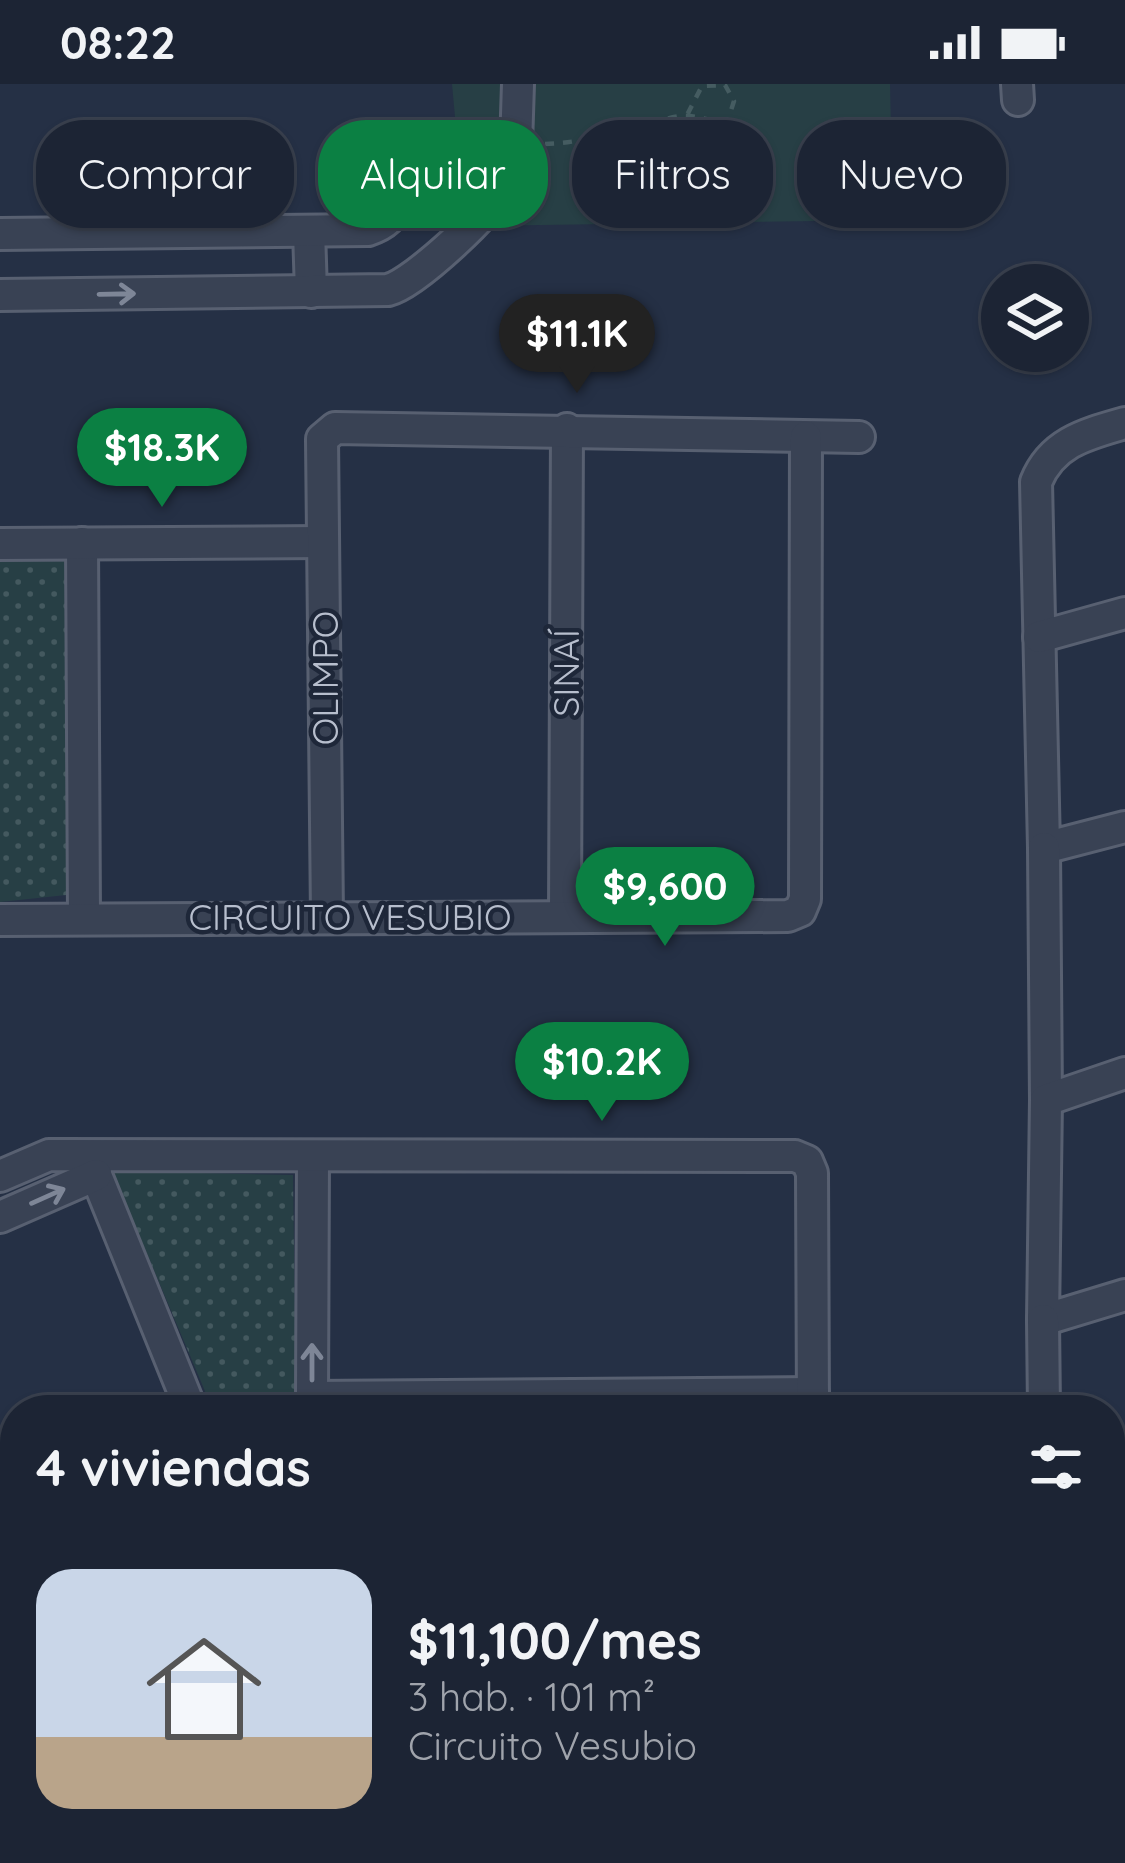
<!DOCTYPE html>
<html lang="es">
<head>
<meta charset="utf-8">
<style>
  body { margin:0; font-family:Quicksand,sans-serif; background:#252c3c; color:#f1f3f6; height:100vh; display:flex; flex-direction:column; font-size:45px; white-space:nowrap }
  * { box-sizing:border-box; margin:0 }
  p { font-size:39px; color:#a0a4ac }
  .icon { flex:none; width:66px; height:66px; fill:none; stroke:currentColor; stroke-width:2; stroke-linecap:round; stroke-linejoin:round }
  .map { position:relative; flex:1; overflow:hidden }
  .panel { position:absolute; left:0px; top:1311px; width:1125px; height:468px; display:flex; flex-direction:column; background:#1c2434; border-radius:48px 48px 0 0; box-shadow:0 3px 9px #0004,0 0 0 3px #3a414f }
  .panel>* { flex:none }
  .hud { position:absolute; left:36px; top:36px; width:1053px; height:108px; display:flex; gap:24px }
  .tools { position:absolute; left:981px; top:180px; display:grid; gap:24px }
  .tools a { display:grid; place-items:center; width:108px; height:108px; border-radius:50%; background:#1c2434; box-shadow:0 3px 9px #0004,0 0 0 3px #3a414f; font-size:60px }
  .price { position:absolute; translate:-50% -102px; padding:0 27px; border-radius:42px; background:#0b8043; color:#fff; font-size:39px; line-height:78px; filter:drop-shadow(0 3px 6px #0008) }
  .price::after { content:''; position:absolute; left:50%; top:72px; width:36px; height:27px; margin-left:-18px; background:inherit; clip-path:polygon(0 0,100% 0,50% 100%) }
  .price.active { background:#222; color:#fff }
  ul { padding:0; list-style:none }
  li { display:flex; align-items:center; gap:36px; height:300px; padding:0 36px }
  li+li { border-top:3px solid #3a414f }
  li span { display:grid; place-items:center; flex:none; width:336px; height:240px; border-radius:36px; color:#555 }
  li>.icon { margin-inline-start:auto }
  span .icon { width:144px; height:144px; fill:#fffc; stroke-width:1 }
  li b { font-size:51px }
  h2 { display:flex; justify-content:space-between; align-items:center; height:144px; padding:0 36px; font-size:51px }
  .tag { padding:0 42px; border-radius:48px; background:#1c2434; box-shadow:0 3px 9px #0004,0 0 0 3px #3a414f; font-size:42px; line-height:108px }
  .tag.active { background:#0b8043; color:#fff }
  .status { display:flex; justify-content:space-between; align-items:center; height:84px; padding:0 60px; background:#1c2434; direction:ltr }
  .status svg { height:33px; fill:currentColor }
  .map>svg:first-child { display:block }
  .grass { fill:url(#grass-dots) }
  .park { fill:#273f45 }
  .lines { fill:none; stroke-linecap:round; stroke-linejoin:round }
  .minor-casing { stroke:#586071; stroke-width:36 }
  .path { stroke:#455c61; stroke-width:4.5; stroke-dasharray:9 9; stroke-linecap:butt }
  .minor { stroke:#394254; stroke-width:30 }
  .oneway { stroke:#7e8697 }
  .labels { text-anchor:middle; stroke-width:9; stroke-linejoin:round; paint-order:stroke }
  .street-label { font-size:36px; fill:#b7becd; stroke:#1e2739 }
</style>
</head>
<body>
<div class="status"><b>08:22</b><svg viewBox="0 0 49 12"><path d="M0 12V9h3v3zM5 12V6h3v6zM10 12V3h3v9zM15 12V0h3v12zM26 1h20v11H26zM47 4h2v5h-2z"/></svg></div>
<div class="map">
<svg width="1125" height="1779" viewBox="0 0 1125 1779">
  <defs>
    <pattern id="grass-dots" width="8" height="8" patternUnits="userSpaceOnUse" patternTransform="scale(3)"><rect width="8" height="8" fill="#273f45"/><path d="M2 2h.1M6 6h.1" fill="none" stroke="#44595f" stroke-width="1.8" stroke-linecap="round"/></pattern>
  </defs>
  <rect width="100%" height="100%" fill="#253045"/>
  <g class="grass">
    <polygon points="67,474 66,811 0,818 0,475"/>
    <polygon points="112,1087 293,1091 296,1313 244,1326 213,1326"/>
  </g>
  <polygon class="park" points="452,0 890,0 893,136 465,142"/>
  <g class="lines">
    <defs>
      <g id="minor">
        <polyline points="1017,0 1018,16"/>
        <polyline points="516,61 518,0"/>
        <polyline points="309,147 311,208"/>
        <path d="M0,150l368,-4c28,-9 27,-25 45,-44 28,-30 64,-38 103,-41 -3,12 -5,27 -10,38 -12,26 -91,100 -118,107l-388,5"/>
        <path d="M1125,339c-38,11 -73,19 -89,59l8,366 81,-21"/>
        <polyline points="82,459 84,833"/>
        <polyline points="0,460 323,458"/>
        <polyline points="1039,553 1125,529"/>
        <polyline points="1044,764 1046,1016"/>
        <polyline points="565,832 567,345"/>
        <polyline points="327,833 322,355 335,344 859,353"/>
        <polyline points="0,836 788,832 800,827 805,815 806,353"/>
        <polyline points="1125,989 1046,1016 1043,1236 1125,1211"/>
        <polyline points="95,1073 96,1091 191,1326"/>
        <polyline points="313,1075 312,1313 813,1309"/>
        <polyline points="0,1092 49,1071 795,1072 807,1077 812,1089 813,1326"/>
        <polyline points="0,1133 96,1091"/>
        <polyline points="1043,1236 1044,1326"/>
        <polyline points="1110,1468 1125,1464"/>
        <polyline points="1110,1705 1125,1699"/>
        <polyline points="1052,1764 1053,1779"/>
      </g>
    </defs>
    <use href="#minor" class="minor-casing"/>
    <path class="path" d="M545,60c48,-1 89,-20 135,-28 16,-2 29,7 48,4l6,-19 -9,-16 -23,1 -15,29"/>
    <use href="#minor" class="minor"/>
  </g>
  <defs><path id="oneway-shaft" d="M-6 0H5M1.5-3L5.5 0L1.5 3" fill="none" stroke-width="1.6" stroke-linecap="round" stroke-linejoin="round" transform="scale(3)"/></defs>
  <g class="oneway">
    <use href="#oneway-shaft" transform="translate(117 210) rotate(-1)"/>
    <use href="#oneway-shaft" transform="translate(48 1112) rotate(-24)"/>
    <use href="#oneway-shaft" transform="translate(312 1278) rotate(-90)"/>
  </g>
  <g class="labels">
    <g class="street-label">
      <text transform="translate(566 589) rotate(-90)" y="13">SINAÍ</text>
      <text transform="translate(325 594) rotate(-90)" y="13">OLIMPO</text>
      <text x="350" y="846">CIRCUITO VESUBIO</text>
    </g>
  </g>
</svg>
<div class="tools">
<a><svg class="icon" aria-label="layers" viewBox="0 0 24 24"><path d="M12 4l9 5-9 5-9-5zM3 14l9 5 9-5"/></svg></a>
</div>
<b class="price active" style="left:577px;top:312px">$11.1K</b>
<b class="price" style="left:162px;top:426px">$18.3K</b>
<b class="price" style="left:665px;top:865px">$9,600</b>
<b class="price" style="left:602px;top:1040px">$10.2K</b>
<div class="hud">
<a class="tag">Comprar</a>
<a class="tag active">Alquilar</a>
<a class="tag">Filtros</a>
<a class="tag">Nuevo</a>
</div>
<section class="panel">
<h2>4 viviendas<svg class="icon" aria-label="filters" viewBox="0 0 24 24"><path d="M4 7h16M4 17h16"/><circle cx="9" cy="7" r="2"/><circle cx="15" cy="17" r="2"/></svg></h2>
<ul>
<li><span style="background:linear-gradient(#c9d6e8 70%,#b9a48a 0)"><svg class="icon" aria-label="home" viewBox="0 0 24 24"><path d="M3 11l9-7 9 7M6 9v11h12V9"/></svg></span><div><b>$11,100/mes</b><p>3 hab. · 101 m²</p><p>Circuito Vesubio</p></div></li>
</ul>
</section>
</div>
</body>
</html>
